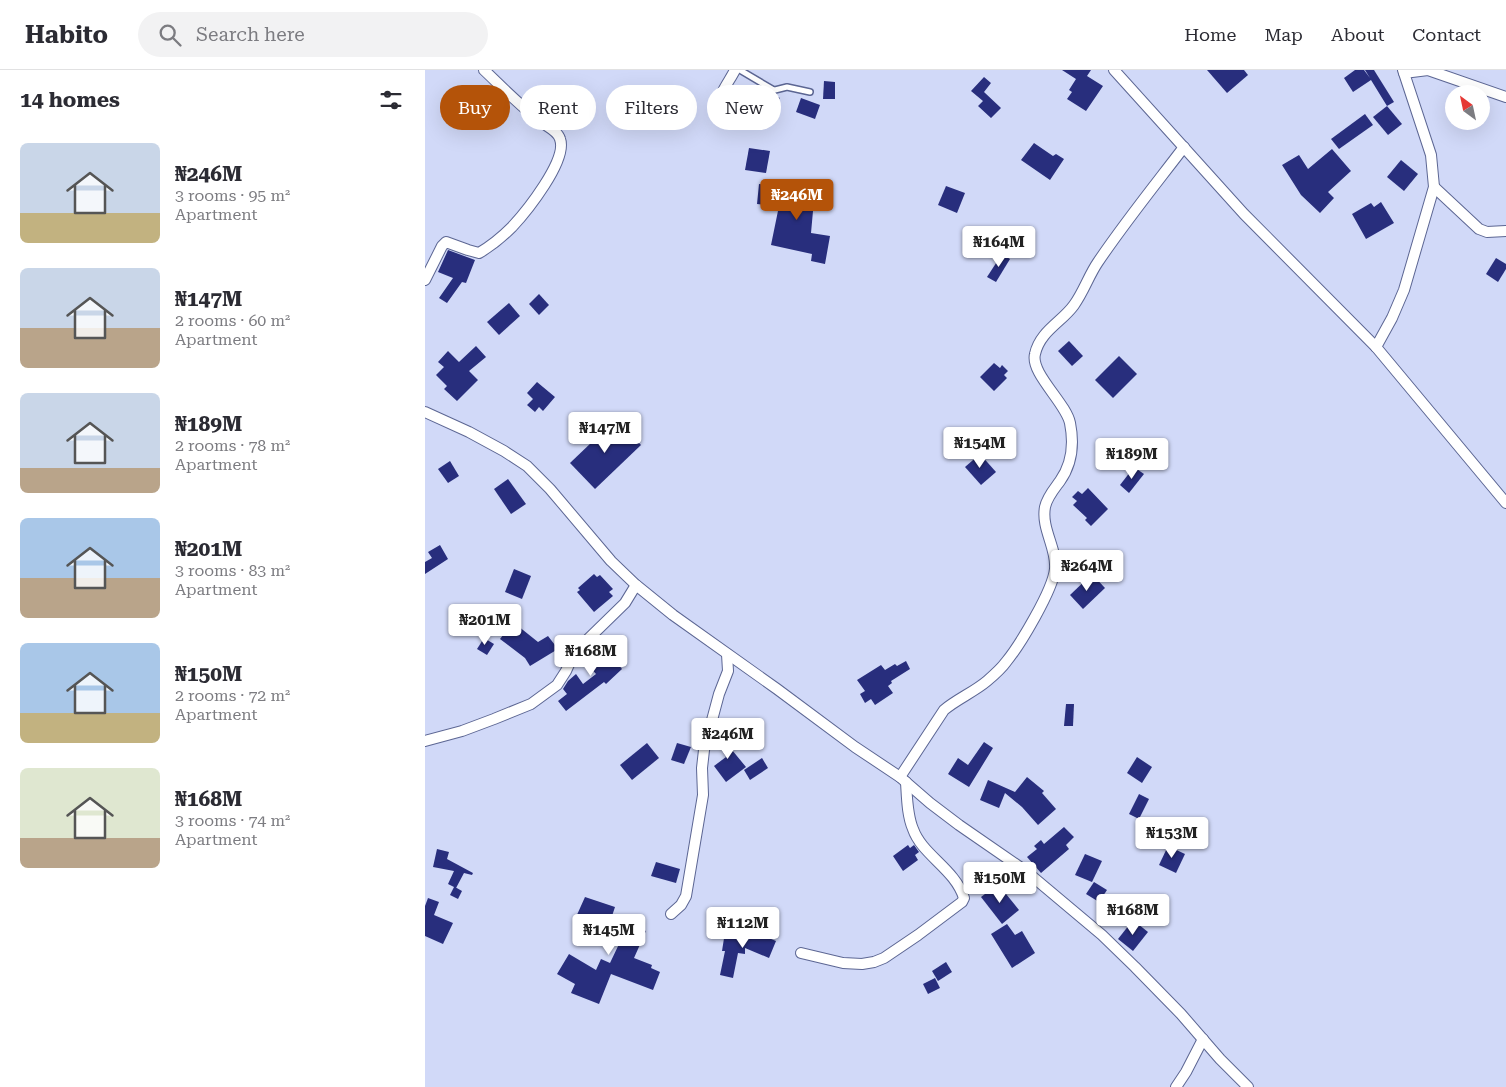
<!DOCTYPE html>
<html lang="en">
<head>
<meta charset="utf-8">
<style>
  body { margin:0; font-family:"Roboto Serif",serif; background:#f2f2f3; color:#2b2b33; height:100vh; display:flex; flex-direction:column; font-size:19px; white-space:nowrap }
  * { box-sizing:border-box; margin:0 }
  p { font-size:16px; color:#7c7c81 }
  .icon { flex:none; width:28px; height:28px; fill:none; stroke:currentColor; stroke-width:2; stroke-linecap:round; stroke-linejoin:round }
  .map { position:relative; flex:1; overflow:hidden }
  .drawer { display:flex; flex-direction:column; background:#fff; width:425px }
  .drawer>* { flex:none }
  .banner { position:absolute; left:15px; top:15px; width:475px; height:45px; display:flex; gap:10px }
  .needle { width:32px; rotate:327deg }
  .tools { position:absolute; left:1020px; top:15px; display:grid; gap:10px }
  .tools a { display:grid; place-items:center; width:45px; height:45px; border-radius:50%; background:#fff; box-shadow:0 5px 20px #0002; font-size:25px }
  .price { position:absolute; translate:-50% -42px; padding:0 11px; border-radius:5px; background:#fff; color:#222; font-size:16px; line-height:32px; filter:drop-shadow(0 1px 2px #0008) }
  .price::after { content:''; position:absolute; left:50%; top:30px; width:15px; height:11px; margin-left:-8px; background:inherit; clip-path:polygon(0 0,100% 0,50% 100%) }
  .price.on { background:#b45309; color:#fff }
  ul { padding:0; list-style:none }
  li { display:flex; align-items:center; gap:15px; height:125px; padding:0 20px }
  li span { display:grid; place-items:center; flex:none; width:140px; height:100px; border-radius:8px; color:#555 }
  li>.icon { margin-inline-start:auto }
  span .icon { width:60px; height:60px; fill:#fffc; stroke-width:1 }
  li b { font-size:21px }
  h2 { display:flex; justify-content:space-between; align-items:center; height:60px; padding:0 20px; font-size:21px }
  .tag { padding:0 18px; border-radius:22px; background:#fff; box-shadow:0 5px 20px #0002; font-size:18px; line-height:45px }
  .tag.on { background:#b45309; color:#fff }
  header { display:flex; align-items:center; gap:30px; box-sizing:border-box; height:70px; padding:0 25px; background:#fff; border-bottom:1px solid #e1e1e2 }
  header strong { font-size:24px }
  nav { display:flex; gap:28px; margin-inline-start:auto; font-size:18px }
  .search { width:350px; height:45px; background:#f2f2f3; display:flex; align-items:center; gap:12px; box-sizing:border-box; padding:0 18px; border-radius:28px; color:#7c7c81; font-size:19px }
  main { display:flex; flex:1; min-height:0 }
  .map>svg:first-child { display:block }
  .building { fill:#282e7d }
  .lines { fill:none; stroke-linecap:round; stroke-linejoin:round }
  .service-casing { stroke:#5c6693; stroke-width:8 }
  .minor-casing { stroke:#5c6693; stroke-width:12 }
  .service { stroke:#fff; stroke-width:5 }
  .minor { stroke:#fff; stroke-width:10 }
</style>
</head>
<body>
<header>
<strong>Habito</strong>
<div class="search"><svg class="icon" aria-label="search" viewBox="0 0 24 24"><circle cx="10" cy="10" r="6"/><path d="M15 15l6 6"/></svg>Search here</div>
<nav><a>Home</a><a>Map</a><a>About</a><a>Contact</a></nav>
</header>
<main>
<section class="drawer">
<h2>14 homes<svg class="icon" aria-label="filters" viewBox="0 0 24 24"><path d="M4 7h16M4 17h16"/><circle cx="9" cy="7" r="2"/><circle cx="15" cy="17" r="2"/></svg></h2>
<ul>
<li><span style="background:linear-gradient(#c9d6e8 70%,#c2b280 0)"><svg class="icon" aria-label="home" viewBox="0 0 24 24"><path d="M3 11l9-7 9 7M6 9v11h12V9"/></svg></span><div><b>₦246M</b><p>3 rooms · 95 m²</p><p>Apartment</p></div></li>
<li><span style="background:linear-gradient(#c9d6e8 60%,#b9a48a 0)"><svg class="icon" aria-label="home" viewBox="0 0 24 24"><path d="M3 11l9-7 9 7M6 9v11h12V9"/></svg></span><div><b>₦147M</b><p>2 rooms · 60 m²</p><p>Apartment</p></div></li>
<li><span style="background:linear-gradient(#c9d6e8 75%,#b9a48a 0)"><svg class="icon" aria-label="home" viewBox="0 0 24 24"><path d="M3 11l9-7 9 7M6 9v11h12V9"/></svg></span><div><b>₦189M</b><p>2 rooms · 78 m²</p><p>Apartment</p></div></li>
<li><span style="background:linear-gradient(#a9c7e8 60%,#b9a48a 0)"><svg class="icon" aria-label="home" viewBox="0 0 24 24"><path d="M3 11l9-7 9 7M6 9v11h12V9"/></svg></span><div><b>₦201M</b><p>3 rooms · 83 m²</p><p>Apartment</p></div></li>
<li><span style="background:linear-gradient(#a9c7e8 70%,#c2b280 0)"><svg class="icon" aria-label="home" viewBox="0 0 24 24"><path d="M3 11l9-7 9 7M6 9v11h12V9"/></svg></span><div><b>₦150M</b><p>2 rooms · 72 m²</p><p>Apartment</p></div></li>
<li><span style="background:linear-gradient(#dfe7d0 70%,#b9a48a 0)"><svg class="icon" aria-label="home" viewBox="0 0 24 24"><path d="M3 11l9-7 9 7M6 9v11h12V9"/></svg></span><div><b>₦168M</b><p>3 rooms · 74 m²</p><p>Apartment</p></div></li>
</ul>
</section>
<div class="map">
<svg width="1081" height="1017" viewBox="0 0 1081 1017">
  <rect width="100%" height="100%" fill="#d1d9f8"/>
  <g class="building">
    <polygon points="637,0 666,0 662,6 678,16 661,41 642,29 647,22 644,20 651,9"/>
    <polygon points="782,0 819,0 823,5 802,23"/>
    <polygon points="930,0 939,0 945,8 940,0 949,0 969,32 962,36 946,10 928,22 919,8"/>
    <polygon points="559,7 566,13 559,22 576,38 566,48 553,36 558,31 546,21"/>
    <polygon points="399,11 410,12 410,29 398,29"/>
    <polygon points="339,20 355,28 348,41 332,33"/>
    <polygon points="376,28 395,35 390,49 371,42"/>
    <polygon points="962,36 977,54 963,65 948,47"/>
    <polygon points="940,44 948,55 914,79 906,69"/>
    <polygon points="609,73 628,86 631,84 639,89 625,110 596,90"/>
    <polygon points="324,78 345,81 341,103 320,100"/>
    <polygon points="907,79 926,101 903,122 909,128 895,143 876,125 857,95 874,85 883,99"/>
    <polygon points="976,90 993,104 979,121 962,107"/>
    <polygon points="334,114 354,116 352,128 373,131 374,117 387,118 386,121 406,122 406,130 389,130 386,163 405,166 400,194 386,191 387,184 346,175 354,136 332,134"/>
    <polygon points="521,116 540,123 532,143 513,135"/>
    <polygon points="956,132 969,153 941,169 927,144 946,133 949,137"/>
    <polygon points="23,180 50,190 41,213 37,212 22,233 14,228 28,208 13,202"/>
    <polygon points="577,184 585,189 571,212 562,207"/>
    <polygon points="1071,188 1081,194 1081,199 1073,212 1061,204"/>
    <polygon points="114,224 124,235 114,245 104,234"/>
    <polygon points="84,233 95,246 74,265 62,252"/>
    <polygon points="644,271 658,286 647,296 633,281"/>
    <polygon points="51,276 61,287 44,301 53,310 32,331 19,319 22,316 11,305 19,297 13,292 23,281 34,292"/>
    <polygon points="694,286 712,304 688,328 670,310"/>
    <polygon points="569,293 575,298 577,295 583,301 579,305 582,308 569,321 555,307"/>
    <polygon points="112,312 130,327 118,341 114,337 110,342 102,335 108,329 102,323"/>
    <polygon points="191,349 216,375 170,419 145,393"/>
    <polygon points="555,384 571,402 556,415 540,397"/>
    <polygon points="25,391 34,406 23,413 13,399"/>
    <polygon points="709,397 719,404 704,423 695,415"/>
    <polygon points="83,409 101,434 86,444 69,419"/>
    <polygon points="663,418 683,439 666,456 660,450 662,448 648,435 652,431 647,427 653,421 657,424"/>
    <polygon points="15,475 23,489 0,504 0,492 7,488 3,482"/>
    <polygon points="89,499 106,506 97,529 80,522"/>
    <polygon points="169,504 172,507 175,505 188,519 184,522 188,526 169,542 152,522 155,520 153,518"/>
    <polygon points="667,504 680,518 658,539 645,525"/>
    <polygon points="88,552 113,572 123,566 133,579 105,596 100,588 75,569"/>
    <polygon points="59,568 69,574 62,585 52,579"/>
    <polygon points="174,575 178,580 182,577 195,592 193,594 197,599 181,614 179,612 141,641 133,631 142,624 138,619 143,611 151,604 158,614 171,604 163,595 169,589 164,584"/>
    <polygon points="481,591 485,599 466,611 467,613 463,616 468,623 450,635 446,629 440,633 435,624 440,621 432,610 456,595 460,600 470,594 472,596"/>
    <polygon points="641,634 649,634 648,656 639,656"/>
    <polygon points="299,664 308,679 307,680 321,697 301,712 289,696 301,687 290,670"/>
    <polygon points="559,672 568,678 544,717 523,704 533,688 543,695"/>
    <polygon points="222,673 234,688 207,710 195,695"/>
    <polygon points="252,673 266,677 259,694 246,690"/>
    <polygon points="712,687 727,697 717,713 702,703"/>
    <polygon points="337,688 343,698 325,710 319,700"/>
    <polygon points="602,707 619,721 617,723 631,739 613,755 597,737 580,723 574,738 555,730 563,710 590,722"/>
    <polygon points="714,724 724,729 714,749 704,744"/>
    <polygon points="639,757 649,767 641,775 644,779 616,803 602,787 612,779 609,776 616,770 619,774"/>
    <polygon points="483,775 485,778 489,775 494,782 490,785 493,790 478,801 468,786"/>
    <polygon points="743,776 760,784 751,803 734,795"/>
    <polygon points="12,779 24,782 22,789 48,803 47,805 39,803 31,818 30,817 37,821 33,829 25,825 29,817 23,814 29,801 8,797"/>
    <polygon points="660,784 677,791 667,812 650,805"/>
    <polygon points="231,792 255,799 251,813 226,806"/>
    <polygon points="669,812 682,820 674,832 661,824"/>
    <polygon points="573,814 594,840 577,854 556,827"/>
    <polygon points="160,827 190,837 187,846 221,861 209,888 227,895 226,898 235,902 228,920 186,904 174,934 146,923 150,914 132,904 144,884 171,900 176,889 185,893 194,874 188,871 192,861 151,847"/>
    <polygon points="3,828 14,832 9,845 28,853 18,874 0,866 0,836"/>
    <polygon points="708,850 723,862 708,881 693,869"/>
    <polygon points="582,854 590,865 597,861 610,883 587,898 566,864"/>
    <polygon points="300,862 333,866 334,864 351,871 344,888 320,878 320,884 313,883 308,908 295,905 300,881 297,881"/>
    <polygon points="521,892 527,902 513,911 507,901"/>
    <polygon points="510,908 515,918 503,924 498,914"/>
  </g>
  <g class="lines">
    <defs>
      <polyline id="service" points="315,0 347,19 350,20 362,17 385,22"/>
      <g id="minor">
        <path d="M310,0c-4,8 -10,16 -14,25 -6,14 19,23 29,29"/>
        <polyline points="689,0 819,144 951,277 1081,433"/>
        <polyline points="979,3 1003,0 1081,27"/>
        <polyline points="1009,117 1054,159 1062,162 1081,161"/>
        <path d="M0,210l17,-34 4,-4 22,8 11,3c12,-7 23,-16 33,-26 14,-15 56,-67 48,-88 -2,-7 -10,-11 -16,-15 -22,-16 -41,-36 -60,-54"/>
        <polyline points="951,277 967,248 979,220 1009,117 1006,85 978,0"/>
        <polyline points="0,342 44,362 79,381 102,396 125,419 186,491 211,515 248,545 352,619 430,677 475,707 505,733 534,755 602,802 677,865 710,897 756,944 795,989 823,1017"/>
        <polyline points="0,671 37,661 69,649 106,634 132,615 141,601 146,590 159,573 200,533 211,515"/>
        <path d="M475,707l44,-67c13,-11 30,-18 43,-29 7,-6 14,-12 19,-19 14,-17 47,-72 49,-93 2,-21 -14,-40 -10,-62 2,-10 10,-19 15,-26 12,-17 14,-38 10,-58 -4,-20 -40,-50 -35,-69 5,-23 27,-32 39,-49 10,-14 15,-30 24,-43 27,-40 57,-77 86,-115"/>
        <polyline points="246,844 256,835 261,826 278,725 277,698 279,680 294,624 303,601 302,584"/>
        <path d="M376,883l42,10 19,1 12,-2 10,-4 34,-23 44,-33 2,-4c-9,-29 -42,-43 -51,-69 -6,-14 -6,-32 -7,-47"/>
        <polyline points="751,1017 761,1002 778,969"/>
      </g>
    </defs>
    <use href="#service" class="service-casing"/>
    <use href="#minor" class="minor-casing"/>
    <use href="#service" class="service"/>
    <use href="#minor" class="minor"/>
  </g>
</svg>
<div class="tools">
<a><svg class="needle" viewBox="-14 -14 28 28"><path d="M0-13l5 13h-10z" fill="#e53935"/><path d="M0 13l5-13h-10z" fill="#7c7c81"/></svg></a>
</div>
<b class="price on" style="left:372px;top:151px">₦246M</b>
<b class="price" style="left:574px;top:198px">₦164M</b>
<b class="price" style="left:180px;top:384px">₦147M</b>
<b class="price" style="left:555px;top:399px">₦154M</b>
<b class="price" style="left:707px;top:410px">₦189M</b>
<b class="price" style="left:662px;top:522px">₦264M</b>
<b class="price" style="left:60px;top:576px">₦201M</b>
<b class="price" style="left:166px;top:607px">₦168M</b>
<b class="price" style="left:303px;top:690px">₦246M</b>
<b class="price" style="left:747px;top:789px">₦153M</b>
<b class="price" style="left:575px;top:834px">₦150M</b>
<b class="price" style="left:708px;top:866px">₦168M</b>
<b class="price" style="left:318px;top:879px">₦112M</b>
<b class="price" style="left:184px;top:886px">₦145M</b>
<div class="banner">
<a class="tag on">Buy</a>
<a class="tag">Rent</a>
<a class="tag">Filters</a>
<a class="tag">New</a>
</div>
</div>
</main>
</body>
</html>
